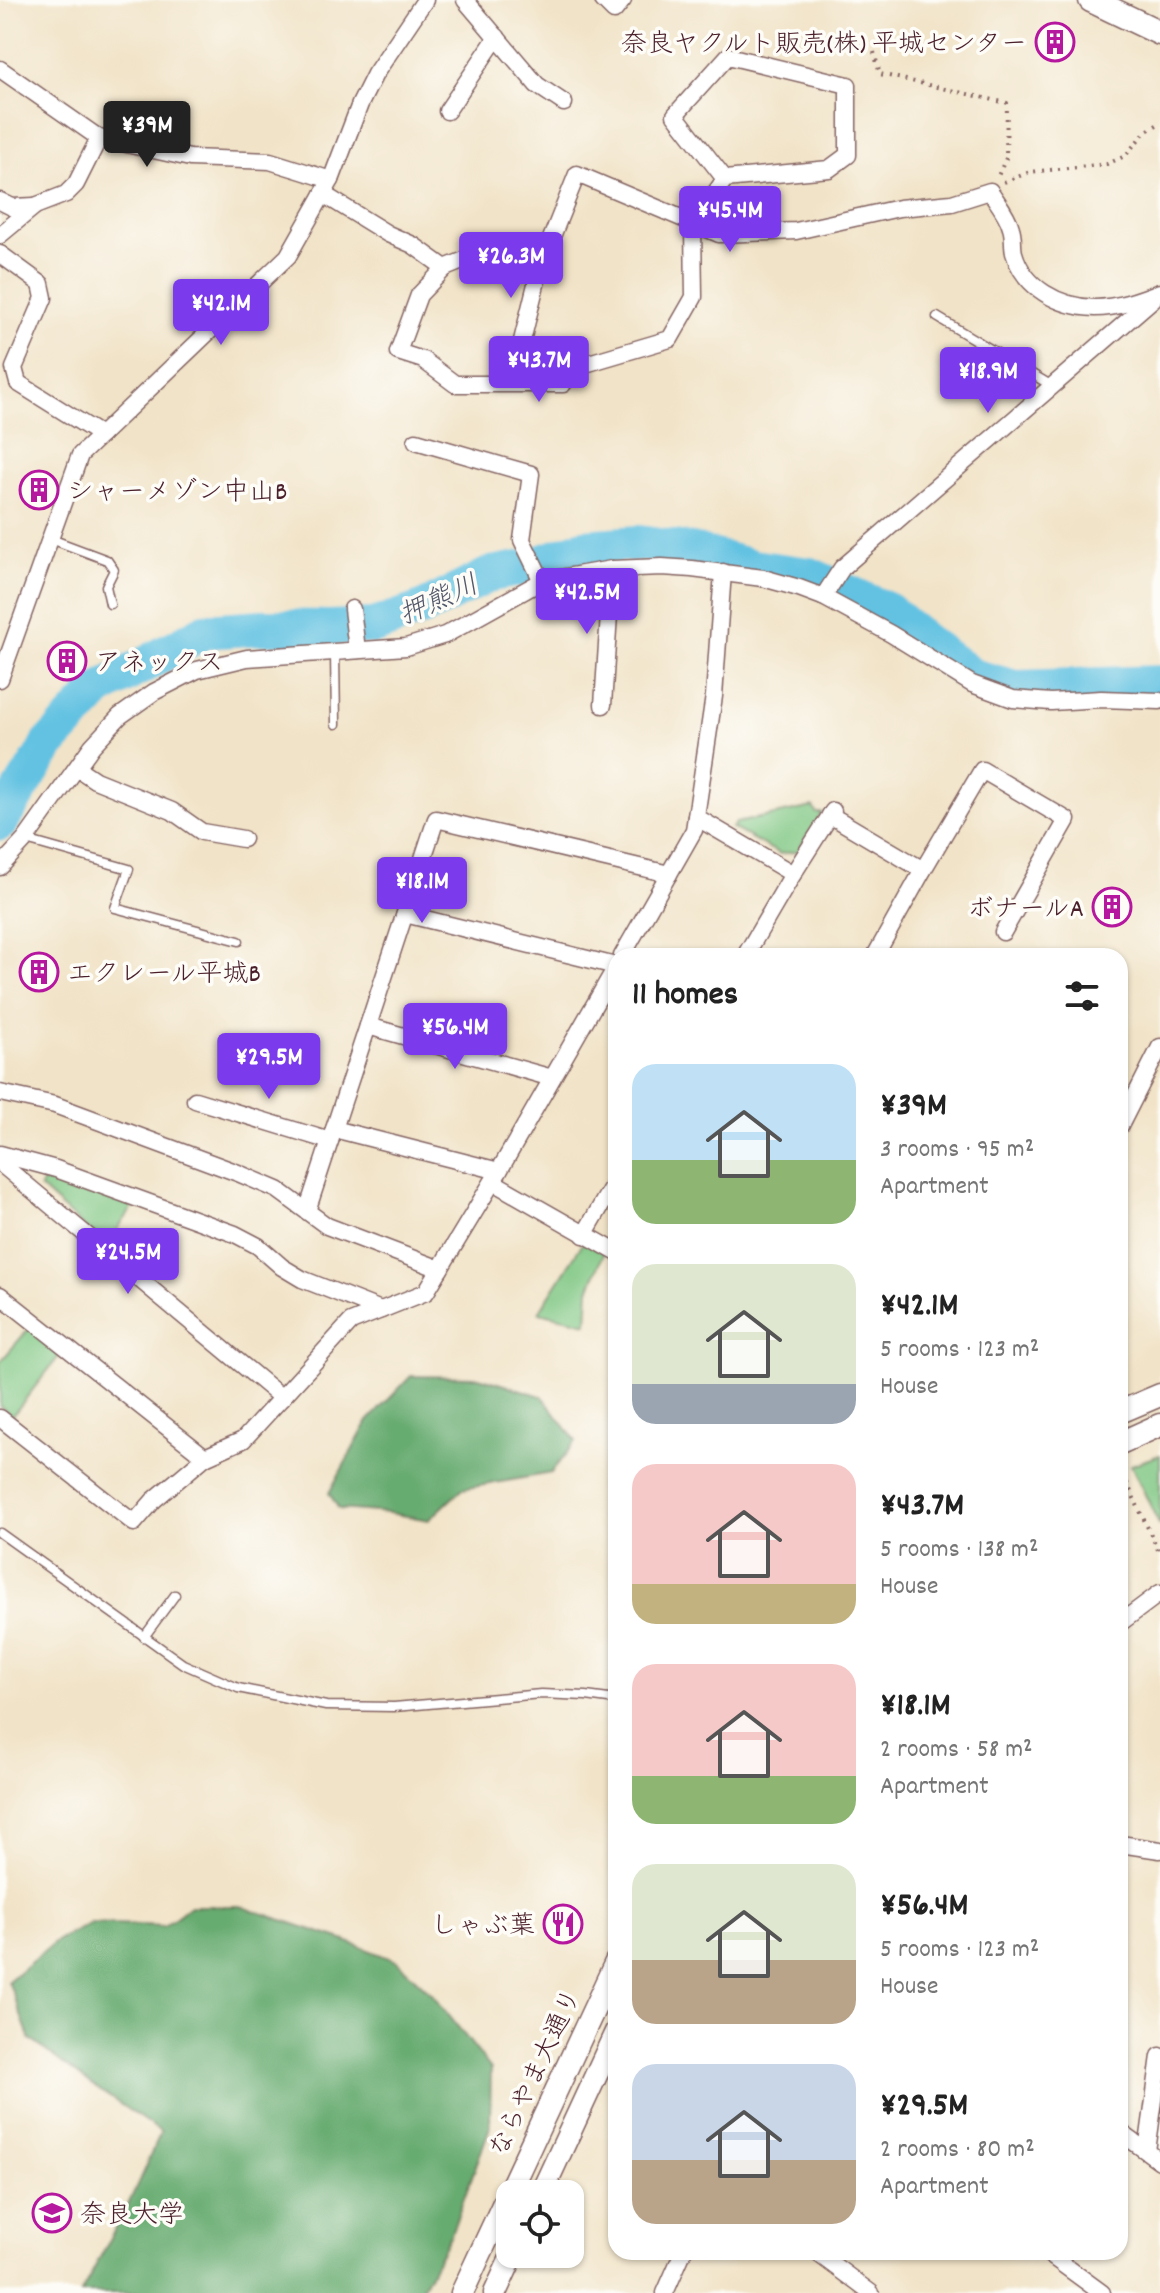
<!DOCTYPE html>
<html lang="en">
<head>
<meta charset="utf-8">
<style>
  body { margin:0; font-family:Dekko,"Klee One",sans-serif; background:#f6f6f6; color:#222; height:100vh; display:flex; flex-direction:column; font-size:30px; white-space:nowrap }
  * { box-sizing:border-box; margin:0 }
  p { font-size:26px; color:#767676 }
  .icon { flex:none; width:44px; height:44px; fill:none; stroke:currentColor; stroke-width:2; stroke-linecap:round; stroke-linejoin:round }
  .map { position:relative; flex:1; overflow:hidden }
  .drawer { position:absolute; left:608px; top:948px; width:520px; height:1312px; display:flex; flex-direction:column; background:#fff; border-radius:24px; box-shadow:0 2px 6px #0004 }
  .drawer>* { flex:none }
  .controls { position:absolute; left:496px; top:2180px; display:grid; gap:16px }
  .controls a { display:grid; place-items:center; width:88px; height:88px; border-radius:16px; background:#fff; box-shadow:0 2px 6px #0004; font-size:40px }
  .price { position:absolute; translate:-50% -68px; padding:0 18px; border-radius:8px; background:#7c3aed; color:#fff; font-size:26px; line-height:52px; filter:drop-shadow(0 2px 4px #0008) }
  .price::after { content:''; position:absolute; left:50%; top:48px; width:24px; height:18px; margin-left:-12px; background:inherit; clip-path:polygon(0 0,100% 0,50% 100%) }
  .price.selected { background:#222; color:#fff }
  ul { padding:0; list-style:none }
  li { display:flex; align-items:center; gap:24px; height:200px; padding:0 24px }
  li span { display:grid; place-items:center; flex:none; width:224px; height:160px; border-radius:24px; color:#555 }
  li>.icon { margin-inline-start:auto }
  span .icon { width:96px; height:96px; fill:#fffc; stroke-width:1 }
  li b { font-size:34px }
  h2 { display:flex; justify-content:space-between; align-items:center; height:96px; padding:0 24px; font-size:34px }
  .map>svg:first-child { display:block }
  .green { fill:#7ec682; stroke:#647256; stroke-width:2 }
  .forest { fill:#66ab70; stroke:#58654e; stroke-width:2 }
  .lines { fill:none; stroke-linecap:round; stroke-linejoin:round }
  .river { stroke:#64c2e2; stroke-width:36 }
  .lane-casing { stroke:#846462; stroke-width:11 }
  .street-casing { stroke:#846462; stroke-width:19 }
  .secondary-casing { stroke:#846462; stroke-width:25 }
  .primary-casing { stroke:#846462; stroke-width:27 }
  .path { stroke:#846462; stroke-width:4; stroke-dasharray:2 6; stroke-linecap:butt }
  .lane { stroke:#fff; stroke-width:8 }
  .street { stroke:#fff; stroke-width:16 }
  .secondary { stroke:#fff; stroke-width:22 }
  .primary { stroke:#fff; stroke-width:24 }
  .labels { text-anchor:middle; stroke-width:7; stroke-linejoin:round; paint-order:stroke }
  .poi-label { font-size:26px; fill:#4a1f2b; stroke:#fdfcf7; text-anchor:start }
  .street-label { font-size:26px; fill:#4a1f2b; stroke:#fdfcf7 }
  .water-label { font-size:28px; font-style:italic; fill:#53586b; stroke:#fdfcf7 }
</style>
</head>
<body>
<div class="map">
<svg width="1160" height="2293" viewBox="0 0 1160 2293">
  <rect width="100%" height="100%" fill="#fdfcf7"/>
  <filter id="ink" filterUnits="userSpaceOnUse"><feTurbulence type="fractalNoise" baseFrequency=".0125" numOctaves="2"/><feDisplacementMap in="SourceGraphic" scale="16" xChannelSelector="R" yChannelSelector="G"/><feConvolveMatrix kernelMatrix="1 2 1 2 8 2 1 2 1" color-interpolation-filters="sRGB"/></filter>
  <filter id="wash" filterUnits="userSpaceOnUse"><feTurbulence type="fractalNoise" baseFrequency=".006" numOctaves="4" result="noise"/><feDisplacementMap in="SourceGraphic" scale="32" xChannelSelector="R" yChannelSelector="G"/><feGaussianBlur stdDeviation="1.8" result="paint"/><feColorMatrix in="noise" values="0 0 0 0 0 0 0 0 0 0 0 0 0 0 0 0 0 1.4 0 .05"/><feComposite in="paint" operator="in"/></filter>
  <g filter="url(#wash)">
    <rect width="100%" height="100%" fill="#f1e3c7"/>
    <g class="green">
      <polygon points="813,807 816,813 822,813 798,851 780,854 732,828 736,823"/>
      <polygon points="49,1179 58,1179 135,1205 105,1246 40,1188 42,1183"/>
      <polygon points="584,1241 604,1253 589,1290 587,1323 539,1312"/>
      <polygon points="31,1326 64,1350 12,1416 0,1406 0,1362"/>
      <polygon points="1160,1455 1160,1526 1131,1465"/>
    </g>
    <g class="forest">
      <polygon points="411,1376 479,1377 542,1396 576,1441 551,1473 462,1489 429,1520 389,1513 339,1509 329,1493 368,1421"/>
      <polygon points="190,1906 240,1906 343,1940 397,1961 432,1994 491,2069 490,2127 451,2234 419,2293 81,2293 128,2205 161,2132 96,2088 30,2039 8,1981 58,1940 91,1923 164,1926"/>
    </g>
    <g class="lines">
      <polyline class="river" points="0,823 49,744 99,690 205,631 263,627 330,628 374,626 422,609 491,574 530,567 584,547 639,543 688,550 752,567 810,575 889,611 926,642 972,676 1016,688 1160,683"/>
    </g>
  </g>
  <g filter="url(#ink)">
    <g class="lines">
      <defs>
        <g id="lane">
          <polyline points="937,317 1052,386"/>
          <polyline points="51,539 107,560 114,570 106,586 110,604"/>
          <polyline points="335,653 336,724"/>
          <polyline points="26,840 129,869 115,908 239,941"/>
          <polyline points="0,1533 183,1664 238,1688 326,1706 394,1707 541,1694 586,1696 616,1700"/>
          <polyline points="144,1637 175,1595"/>
        </g>
        <g id="street">
          <polyline points="465,0 537,85 564,103"/>
          <polyline points="603,0 614,11 623,0"/>
          <polyline points="0,69 99,138 190,158 270,161 331,180"/>
          <polyline points="447,111 497,37"/>
          <path d="M323,194l65,40 25,11 32,23 44,-18 52,14 36,-90 142,60 77,-3 103,-23 53,-5 38,-12c7,11 18,24 21,37 3,8 1,17 3,25 10,35 45,54 81,55 22,0 44,-8 65,-16"/>
          <polyline points="0,201 12,207 35,206"/>
          <polyline points="0,235 35,206 66,194 76,184 99,138"/>
          <polyline points="0,254 41,284 44,298 14,368 18,383 101,435"/>
          <polyline points="445,268 419,295 398,352 423,360 455,384 563,384 575,367 670,339 694,297 693,225 725,179 829,169 848,155 848,85 728,56 675,115 725,179"/>
          <polyline points="521,345 541,264"/>
          <polyline points="416,441 531,474 522,540 542,581"/>
          <polyline points="823,597 842,568 1153,299"/>
          <polyline points="352,609 357,650"/>
          <polyline points="0,679 80,455 288,256 331,180 360,104 375,74 425,0"/>
          <polyline points="603,705 612,569"/>
          <polyline points="77,768 95,780 172,811 202,832 243,839"/>
          <polyline points="830,815 923,870 875,956"/>
          <polyline points="696,817 793,874 745,956"/>
          <polyline points="0,867 25,840 92,746 120,716 154,692 197,670 247,658 406,647 445,635 542,581 612,569 662,567 692,569 763,578 799,588 823,597 891,634 972,684 1013,699 1051,702 1101,699 1160,701"/>
          <polyline points="923,870 982,770 1067,820 1003,932"/>
          <polyline points="793,874 833,811"/>
          <polyline points="405,914 616,966"/>
          <polyline points="622,956 694,830 714,696 723,572"/>
          <polyline points="368,1026 552,1078"/>
          <polyline points="0,1093 55,1105 238,1173 278,1190 327,1226 440,1269"/>
          <polyline points="195,1100 330,1141"/>
          <polyline points="1120,1126 1160,1047"/>
          <polyline points="334,1129 499,1171"/>
          <polyline points="0,1154 56,1169 235,1234 258,1246 282,1267 302,1279 381,1310"/>
          <polyline points="0,1163 282,1398"/>
          <polyline points="493,1182 616,1252"/>
          <polyline points="307,1211 436,819 669,874"/>
          <polyline points="584,1235 616,1180"/>
          <polyline points="0,1295 205,1457 243,1440 351,1322 426,1292 499,1171 616,967"/>
          <polyline points="0,1418 134,1523 154,1500 205,1457"/>
          <polyline points="1120,1623 1160,1593"/>
          <polyline points="1120,1844 1160,1850"/>
          <polyline points="1120,2132 1160,2161"/>
          <polyline points="1147,2151 1160,2056"/>
          <polyline points="816,2252 871,2293"/>
          <polyline points="1046,2252 1102,2293"/>
          <polyline points="665,2293 683,2252"/>
        </g>
        <g id="secondary">
          <polyline points="1120,1412 1160,1395"/>
          <polyline points="1120,1443 1160,1425"/>
          <polyline points="541,2194 616,2032"/>
          <polyline points="462,2293 616,1962"/>
          <polyline points="495,2293 513,2254"/>
        </g>
        <polyline id="primary" points="1091,0 1160,33"/>
      </defs>
      <use href="#lane" class="lane-casing"/>
      <use href="#street" class="street-casing"/>
      <use href="#secondary" class="secondary-casing"/>
      <use href="#primary" class="primary-casing"/>
      <g class="path">
        <polyline points="874,52 880,74 1007,103 1006,158 997,178"/>
        <polyline points="1004,182 1030,172 1107,164 1125,156 1145,132 1160,123"/>
        <polyline points="1120,1468 1160,1554"/>
      </g>
      <use href="#lane" class="lane"/>
      <use href="#street" class="street"/>
      <use href="#secondary" class="secondary"/>
      <use href="#primary" class="primary"/>
    </g>
  </g>
  <defs>
    <symbol id="building-ring" viewBox="-11 -11 22 22"><circle r="9.5" fill="#fdfcf7" stroke="#b5179e" stroke-width="1.5"/><path d="M-4-6H4V6H1V3H-1V6H-4ZM-2.5-4.3h1.7v1.8h-1.7ZM.8-4.3h1.7v1.8H.8ZM-2.5-1h1.7V.8h-1.7ZM.8-1h1.7V.8H.8Z" fill="#b5179e"/></symbol>
    <symbol id="restaurant-ring" viewBox="-11 -11 22 22"><circle r="9.5" fill="#fdfcf7" stroke="#b5179e" stroke-width="1.5"/><path d="M-5-6h1v4h1v-4h1v4h1v-4h1v5L-1.5 .5V6h-2V.5L-5-1ZM5-6V6H3V1.5H1.5Q1.5-4 5-6Z" fill="#b5179e"/></symbol>
    <symbol id="university-ring" viewBox="-11 -11 22 22"><circle r="9.5" fill="#fdfcf7" stroke="#b5179e" stroke-width="1.5"/><path d="M0-5L7-2L0 1L-7-2ZM-4 1L0 2.5L4 1V4Q0 6-4 4Z" fill="#b5179e"/></symbol>
  </defs>
  <g fill-rule="evenodd">
    <use href="#building-ring" x="1033" y="20" width="44" height="44"/>
    <use href="#building-ring" x="17" y="468" width="44" height="44"/>
    <use href="#building-ring" x="45" y="639" width="44" height="44"/>
    <use href="#building-ring" x="1090" y="885" width="44" height="44"/>
    <use href="#building-ring" x="17" y="950" width="44" height="44"/>
    <use href="#restaurant-ring" x="541" y="1902" width="44" height="44"/>
    <use href="#university-ring" x="30" y="2191" width="44" height="44"/>
  </g>
  <g class="labels">
    <g class="poi-label">
      <text x="1027" y="51" text-anchor="end">奈良ヤクルト販売(株) 平城センター</text>
      <text x="67" y="499">シャーメゾン中山B</text>
      <text x="95" y="670">アネックス</text>
      <text x="1084" y="916" text-anchor="end">ボナールA</text>
      <text x="67" y="981">エクレール平城B</text>
      <text x="535" y="1933" text-anchor="end">しゃぶ葉</text>
      <text x="80" y="2222">奈良大学</text>
    </g>
    <g class="street-label">
      <text transform="translate(534 2072) rotate(-65)" y="9">ならやま大通り</text>
    </g>
    <g class="water-label">
      <text transform="translate(438 598) rotate(-24)" y="10">押熊川</text>
    </g>
  </g>
</svg>
<div class="controls">
<a><svg class="icon" aria-label="locate" viewBox="0 0 24 24"><circle cx="12" cy="12" r="6"/><path d="M12 2v4M12 18v4M2 12h4M18 12h4"/></svg></a>
</div>
<b class="price selected" style="left:147px;top:169px">¥39M</b>
<b class="price" style="left:730px;top:254px">¥45.4M</b>
<b class="price" style="left:511px;top:300px">¥26.3M</b>
<b class="price" style="left:221px;top:347px">¥42.1M</b>
<b class="price" style="left:539px;top:404px">¥43.7M</b>
<b class="price" style="left:988px;top:415px">¥18.9M</b>
<b class="price" style="left:587px;top:636px">¥42.5M</b>
<b class="price" style="left:422px;top:925px">¥18.1M</b>
<b class="price" style="left:455px;top:1071px">¥56.4M</b>
<b class="price" style="left:269px;top:1101px">¥29.5M</b>
<b class="price" style="left:128px;top:1296px">¥24.5M</b>
<section class="drawer">
<h2>11 homes<svg class="icon" aria-label="filters" viewBox="0 0 24 24"><path d="M4 7h16M4 17h16"/><circle cx="9" cy="7" r="2"/><circle cx="15" cy="17" r="2"/></svg></h2>
<ul>
<li><span style="background:linear-gradient(#bfe0f5 60%,#8fb573 0)"><svg class="icon" aria-label="home" viewBox="0 0 24 24"><path d="M3 11l9-7 9 7M6 9v11h12V9"/></svg></span><div><b>¥39M</b><p>3 rooms · 95 m²</p><p>Apartment</p></div></li>
<li><span style="background:linear-gradient(#dfe7d0 75%,#9aa5b1 0)"><svg class="icon" aria-label="home" viewBox="0 0 24 24"><path d="M3 11l9-7 9 7M6 9v11h12V9"/></svg></span><div><b>¥42.1M</b><p>5 rooms · 123 m²</p><p>House</p></div></li>
<li><span style="background:linear-gradient(#f6c9c9 75%,#c2b280 0)"><svg class="icon" aria-label="home" viewBox="0 0 24 24"><path d="M3 11l9-7 9 7M6 9v11h12V9"/></svg></span><div><b>¥43.7M</b><p>5 rooms · 138 m²</p><p>House</p></div></li>
<li><span style="background:linear-gradient(#f6c9c9 70%,#8fb573 0)"><svg class="icon" aria-label="home" viewBox="0 0 24 24"><path d="M3 11l9-7 9 7M6 9v11h12V9"/></svg></span><div><b>¥18.1M</b><p>2 rooms · 58 m²</p><p>Apartment</p></div></li>
<li><span style="background:linear-gradient(#dfe7d0 60%,#b9a48a 0)"><svg class="icon" aria-label="home" viewBox="0 0 24 24"><path d="M3 11l9-7 9 7M6 9v11h12V9"/></svg></span><div><b>¥56.4M</b><p>5 rooms · 123 m²</p><p>House</p></div></li>
<li><span style="background:linear-gradient(#c9d6e8 60%,#b9a48a 0)"><svg class="icon" aria-label="home" viewBox="0 0 24 24"><path d="M3 11l9-7 9 7M6 9v11h12V9"/></svg></span><div><b>¥29.5M</b><p>2 rooms · 80 m²</p><p>Apartment</p></div></li>
</ul>
</section>
</div>
</body>
</html>
